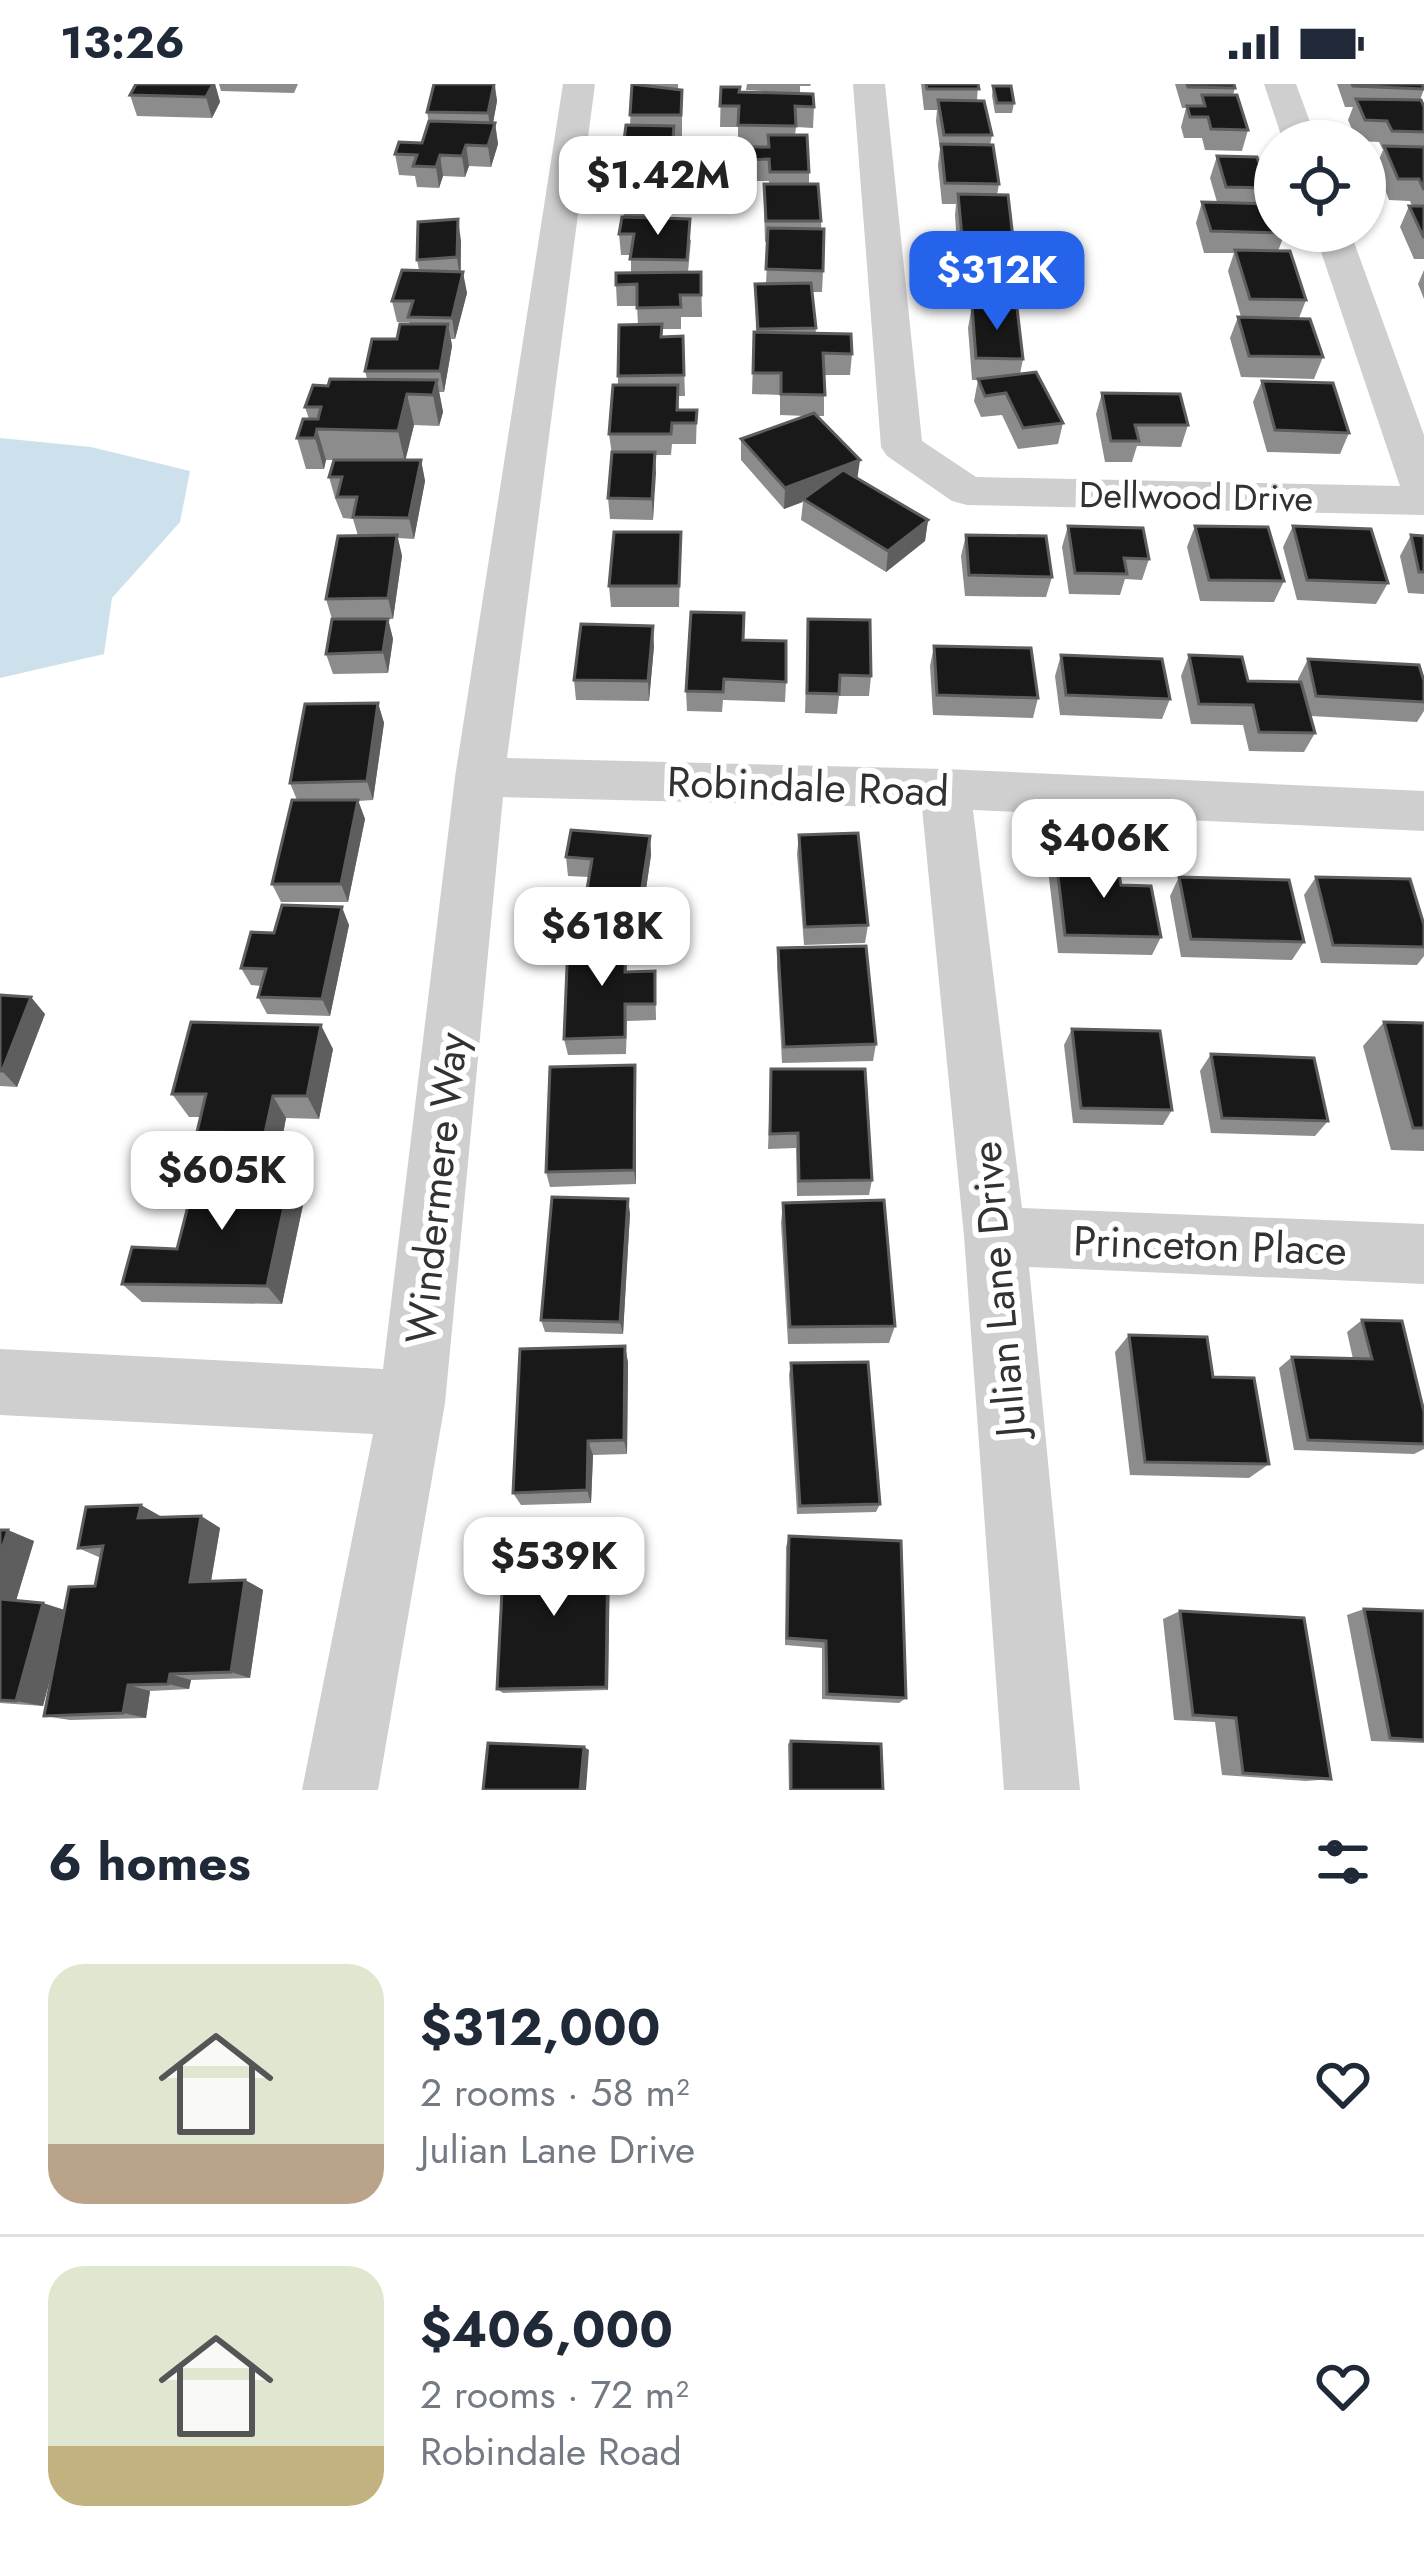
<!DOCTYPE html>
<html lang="en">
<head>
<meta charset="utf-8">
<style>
  body { margin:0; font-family:Jost,sans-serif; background:#f6f6f7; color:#1f2937; height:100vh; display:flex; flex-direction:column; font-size:45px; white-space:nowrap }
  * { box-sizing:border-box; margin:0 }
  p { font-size:39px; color:#747a83 }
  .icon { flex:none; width:66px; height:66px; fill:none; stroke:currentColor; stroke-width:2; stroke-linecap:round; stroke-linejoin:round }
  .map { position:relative; height:1706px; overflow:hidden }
  .panel { display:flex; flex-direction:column; background:#fff; flex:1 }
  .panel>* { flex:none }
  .fabs { position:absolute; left:1254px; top:36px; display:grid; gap:24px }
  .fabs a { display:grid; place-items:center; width:132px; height:132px; border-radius:50%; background:#fff; box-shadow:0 3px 9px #0004; font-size:60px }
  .price { position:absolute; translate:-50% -102px; padding:0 27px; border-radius:24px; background:#fff; color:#222; font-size:39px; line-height:78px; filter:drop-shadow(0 3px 6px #0008) }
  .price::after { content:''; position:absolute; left:50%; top:72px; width:36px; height:27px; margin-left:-18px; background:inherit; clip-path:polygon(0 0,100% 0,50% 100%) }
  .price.selected { background:#2563eb; color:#fff }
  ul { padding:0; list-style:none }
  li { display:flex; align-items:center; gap:36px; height:300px; padding:0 48px }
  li+li { border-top:3px solid #e0e1e3 }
  li span { display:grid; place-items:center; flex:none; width:336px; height:240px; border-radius:36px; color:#555 }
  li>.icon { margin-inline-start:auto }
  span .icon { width:144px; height:144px; fill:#fffc; stroke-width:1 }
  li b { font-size:51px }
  h2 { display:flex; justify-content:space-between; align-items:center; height:144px; padding:0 48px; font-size:51px }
  .status { display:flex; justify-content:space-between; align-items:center; height:84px; padding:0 60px; background:#fff; direction:ltr }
  .status svg { height:33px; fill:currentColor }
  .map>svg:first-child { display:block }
  .water { fill:#cde1ed }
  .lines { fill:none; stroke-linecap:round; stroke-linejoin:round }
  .minor { fill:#cfcfcf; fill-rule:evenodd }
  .wall { fill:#8c8c8c }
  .shaded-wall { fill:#5e5e5e }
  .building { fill:#191919; stroke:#5e5e5e; stroke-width:3 }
  .labels { text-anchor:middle; stroke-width:12; stroke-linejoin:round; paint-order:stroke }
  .far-street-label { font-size:36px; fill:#323232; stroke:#fff }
  .street-label { font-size:42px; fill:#323232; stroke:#fff }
</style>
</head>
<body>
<div class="status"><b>13:26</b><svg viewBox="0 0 49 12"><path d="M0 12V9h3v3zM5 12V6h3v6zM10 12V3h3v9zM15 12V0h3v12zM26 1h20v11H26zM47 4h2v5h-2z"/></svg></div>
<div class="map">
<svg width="1424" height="1706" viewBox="0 0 1424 1706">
  <rect width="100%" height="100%" fill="#fff"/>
  <polygon class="water" points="0,354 91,363 190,387 180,438 112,514 104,570 0,594"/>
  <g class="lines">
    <g class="minor">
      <polygon points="563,0 595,0 507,674 945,685 1424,707 1424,747 973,726 1022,1124 1424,1140 1424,1200 1029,1183 1080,1706 1004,1706 964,1152 922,724 503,713 445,1319 378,1706 302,1706 373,1350 0,1331 0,1265 383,1285 455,693"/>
      <polygon points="853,0 885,0 922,357 976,393 1400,402 1314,147 1350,147 1424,351 1424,431 967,421 952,417 887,372 881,363"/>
      <polygon points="1264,0 1296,0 1317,57 1283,57"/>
    </g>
  </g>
  <g class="wall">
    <polygon points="215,0 220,18 212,34 137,32 130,11"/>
    <polygon points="219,0 298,0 294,9 221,7"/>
    <polygon points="495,0 497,17 493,39 495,39 498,60 491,83 469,82 465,93 443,92 439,104 417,103 415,92 399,91 395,70 422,59 429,39 427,28"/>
    <polygon points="632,0 678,0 678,5 682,6 682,52 674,52 671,98 664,98 661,134 691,156 688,188 701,188 702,233 681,233 681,245 662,245 662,253 683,252 685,312 678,312 679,326 697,326 696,360 672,360 671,371 655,371 653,436 610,435 608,414 612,371 609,350 618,301 618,292 638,241 637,222 617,222 616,201 631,189 631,171 621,171 619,150 624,133 623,121 647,88 647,85 624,85 623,64 630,41"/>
    <polygon points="747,0 811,0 810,2 800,2 800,10 814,23 813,44 796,43 795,51 809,88 809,100 821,137 823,187 822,208 812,208 816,249 852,270 850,291 824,291 824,332 817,332 858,394 928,436 925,457 886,488 801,436 803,418 784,425 741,376 741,355 806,332 780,331 780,311 752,310 754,248 756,248 755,200 766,200 768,158 765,158 764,122 764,100 769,100 769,97 749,97 749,63 768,63 738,62 738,43 720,43 721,3 739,8 761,9 761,7 746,6"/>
    <polygon points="921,0 978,0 977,17 992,51 990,61 999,100 997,111 1013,154 1012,161 1055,201 1050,223 981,221 979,208 956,207 954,181 957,160 955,131 956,120 942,120 938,81 940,65 936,37 937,26 924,26"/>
    <polygon points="1175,0 1234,0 1235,4 1233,11 1248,46 1242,67 1205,66 1202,54 1184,54 1181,43 1186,24 1182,24"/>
    <polygon points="1337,0 1422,0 1424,5 1420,16 1424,23 1424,175 1414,175 1400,143 1409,122 1412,122 1410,117 1389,116 1376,83 1383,66 1379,58 1357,57 1348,36 1353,23 1345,23"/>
    <polygon points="993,2 1014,19 1012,29 995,29 992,12"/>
    <polygon points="1217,72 1268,104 1263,119 1285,149 1278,167 1306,216 1299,234 1323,273 1314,295 1241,293 1230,254 1238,233 1241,233 1228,187 1234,169 1204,169 1196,139 1202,118 1217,118 1210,94"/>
    <polygon points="461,157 461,188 467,209 455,255 451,255 452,262 444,308 439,308 443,328 439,342 414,341 405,376 421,376 425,397 414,455 398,454 402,472 393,535 388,535 393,555 388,589 333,590 326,570 332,535 326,515 358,452 353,435 343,434 335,414 329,393 334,376 326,376 324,385 306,385 297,354 309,335 305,323 328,302 367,295 365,287 410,240 409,238 397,238 392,217 419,186 417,176"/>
    <polygon points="1424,186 1424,215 1418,200"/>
    <polygon points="972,222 1023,275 1020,290 1063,339 1058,360 1018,365 1002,331 981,333 974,317 978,296 972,296 968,244"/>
    <polygon points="1262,297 1349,349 1340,370 1267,368 1253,318"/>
    <polygon points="1102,309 1188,341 1181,363 1137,362 1132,378 1105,378 1096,330"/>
    <polygon points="1068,442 1149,475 1142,496 1125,495 1120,511 1069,510 1062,463"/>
    <polygon points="1195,442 1284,497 1274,518 1200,517 1187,463"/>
    <polygon points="1293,442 1388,499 1376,520 1297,516 1283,463"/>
    <polygon points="681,448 679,523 611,523 609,502"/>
    <polygon points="966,451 1052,493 1046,513 965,512 961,472"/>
    <polygon points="1411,451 1424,452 1424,510 1408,509 1400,472"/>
    <polygon points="808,535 871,592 869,612 839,612 837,630 805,629"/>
    <polygon points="743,556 786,598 785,618 723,616 722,628 687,627 686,607"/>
    <polygon points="654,562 649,617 576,616 574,596"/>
    <polygon points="934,562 1038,614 1033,634 933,631 930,582"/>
    <polygon points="1061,571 1170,615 1162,635 1060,631 1055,592"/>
    <polygon points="1189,571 1248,597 1298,598 1298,595 1308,575 1424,597 1424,627 1417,638 1311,632 1315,649 1304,668 1249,667 1243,641 1191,640 1181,592"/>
    <polygon points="378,619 384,639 373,716 358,717 365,735 348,818 281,818 272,800 297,716 290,699"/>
    <polygon points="799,751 868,841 865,859 804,861 797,770"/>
    <polygon points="650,752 651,771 639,853 585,848 583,830 589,793 568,792 566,773"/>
    <polygon points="1056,775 1121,801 1161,853 1152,871 1058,869 1049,794"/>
    <polygon points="1179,793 1304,858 1292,876 1181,873 1170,812"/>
    <polygon points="1316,793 1424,841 1424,872 1417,881 1321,879 1304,811"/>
    <polygon points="349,841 330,932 267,930 258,913 261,902 251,901 241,884 274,849"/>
    <polygon points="626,856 627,888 655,887 656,936 627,937 626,970 568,971 564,955"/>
    <polygon points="778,864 876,960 873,977 782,979 777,882"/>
    <polygon points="0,911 45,930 17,1003 0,1002"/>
    <polygon points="1384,938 1424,939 1424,1067 1391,1066 1363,962"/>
    <polygon points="1072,945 1172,1026 1163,1041 1073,1039 1064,961"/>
    <polygon points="333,965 319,1035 286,1034 279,1071 213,1070 197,1048 200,1033 189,1033 172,1010"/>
    <polygon points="1211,970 1328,1037 1315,1052 1211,1049 1200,987"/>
    <polygon points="771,985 872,1096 869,1111 797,1112 796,1064 768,1065"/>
    <polygon points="636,998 636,1100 550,1103 546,1088"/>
    <polygon points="307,1102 282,1220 142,1218 122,1200 177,1165 207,1119"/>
    <polygon points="783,1119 895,1242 889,1259 788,1260 781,1139"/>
    <polygon points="630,1129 623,1250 545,1248 541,1236"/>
    <polygon points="1362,1236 1424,1328 1424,1365 1414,1370 1294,1366 1279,1284 1292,1273 1353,1275 1347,1248"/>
    <polygon points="1129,1251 1213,1293 1269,1380 1249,1394 1130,1391 1115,1268"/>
    <polygon points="625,1262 628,1279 627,1370 593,1371 591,1419 521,1421 513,1409"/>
    <polygon points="791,1279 880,1420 876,1428 797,1430 789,1291"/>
    <polygon points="201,1432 220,1444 211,1498 245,1496 263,1506 250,1594 191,1596 189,1605 150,1607 146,1634 70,1636 44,1632 53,1583 43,1622 0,1619 0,1446 34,1457 16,1517 64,1526 95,1502 101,1474 78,1464 162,1433"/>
    <polygon points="789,1452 906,1614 899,1619 822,1615 822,1564 785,1561 786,1463"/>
    <polygon points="608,1464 610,1471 608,1606 503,1609 497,1605"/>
    <polygon points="1364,1525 1424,1527 1424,1659 1371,1657 1347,1531"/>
    <polygon points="1180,1527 1331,1695 1306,1697 1222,1691 1215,1638 1174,1636 1163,1535"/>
    <polygon points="791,1657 883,1706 789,1706 788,1660"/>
  </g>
  <g class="shaded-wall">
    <polygon points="213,0 215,0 220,18 212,34 206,13"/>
    <polygon points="494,0 497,17 491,50 488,29"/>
    <polygon points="495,39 498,60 491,83 488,62"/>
    <polygon points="674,42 674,63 671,98 671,76"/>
    <polygon points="466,61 469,82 465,93 462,72"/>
    <polygon points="440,71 443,92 439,104 436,83"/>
    <polygon points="663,88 664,109 661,143 660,122"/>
    <polygon points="458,135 461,157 460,195 457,173"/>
    <polygon points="463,188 467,209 455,255 452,234"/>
    <polygon points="448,240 452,262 444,308 440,287"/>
    <polygon points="437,296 443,328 439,342 433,311"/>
    <polygon points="407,310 414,341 405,378 398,347"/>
    <polygon points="317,345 326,376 324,385 315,354"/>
    <polygon points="655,368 656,389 653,436 652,415"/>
    <polygon points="421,376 425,397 414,455 409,434"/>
    <polygon points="860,376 857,397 803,415 802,418 784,425 785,404"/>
    <polygon points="928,436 925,457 886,488 888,467"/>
    <polygon points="397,451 402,472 393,535 388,514"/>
    <polygon points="388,535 393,555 388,589 383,568"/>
    <polygon points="653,542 654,562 649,617 648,597"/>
    <polygon points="378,619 384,639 373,716 367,697"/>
    <polygon points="358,716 365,735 348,818 341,800"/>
    <polygon points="650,752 651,771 639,853 637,835"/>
    <polygon points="342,823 349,841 330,932 322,915"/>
    <polygon points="31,913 45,930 17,1003 2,987"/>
    <polygon points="321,941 333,965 319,1035 307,1012"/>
    <polygon points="635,981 636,998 636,1100 634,1086"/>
    <polygon points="273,1012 286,1034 279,1071 265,1049"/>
    <polygon points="293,1081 307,1102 282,1220 267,1202"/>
    <polygon points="628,1115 630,1129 623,1250 620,1238"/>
    <polygon points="625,1262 628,1279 627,1370 624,1356"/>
    <polygon points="588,1357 593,1371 591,1419 587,1406"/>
    <polygon points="141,1421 162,1433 138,1434"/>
    <polygon points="201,1432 220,1444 209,1508 190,1498"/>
    <polygon points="8,1446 34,1457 14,1523 0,1519 0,1471"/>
    <polygon points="608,1464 610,1471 608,1606 606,1603"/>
    <polygon points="245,1496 263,1506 250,1594 231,1588"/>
    <polygon points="43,1519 68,1527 43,1622 16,1617"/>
    <polygon points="170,1590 191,1596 189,1605 168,1600"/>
    <polygon points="128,1601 150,1607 146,1634 123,1629"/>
    <polygon points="584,1663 589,1666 586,1706 580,1706"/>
  </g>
  <g class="building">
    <polygon points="136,0 213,0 206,13 130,11"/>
    <polygon points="434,0 494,0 488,29 427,28"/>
    <polygon points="632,0 682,6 681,31 630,31"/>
    <polygon points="926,0 978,0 979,5 927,5"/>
    <polygon points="1187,0 1234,0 1235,4 1188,3"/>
    <polygon points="1352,0 1422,0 1424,5 1353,2"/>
    <polygon points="993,2 1011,2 1014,19 997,19"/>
    <polygon points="721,3 740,3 739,8 813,10 814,23 795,22 796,42 738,41 739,22 720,22"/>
    <polygon points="1202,11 1237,11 1248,46 1211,45 1208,33 1190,33 1187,22 1205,22"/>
    <polygon points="1356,15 1421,16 1424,23 1424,48 1392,47 1387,37 1365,36"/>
    <polygon points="938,16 984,17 992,51 944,51"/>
    <polygon points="429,37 495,39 488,62 466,61 462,72 440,71 436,83 413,82 417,71 395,70 399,58 422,59"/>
    <polygon points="626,41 674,42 671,76 646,76 648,64 623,64"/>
    <polygon points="768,51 807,51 809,88 770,88 769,75 750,76 749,63 769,63"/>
    <polygon points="941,60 993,61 999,100 945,99"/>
    <polygon points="1384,62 1424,63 1424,106 1419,95 1398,95"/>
    <polygon points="1217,72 1257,73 1268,104 1226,103"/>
    <polygon points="628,87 663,88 660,122 623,121"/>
    <polygon points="764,100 818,100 821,137 766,137"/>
    <polygon points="958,110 1008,111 1013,154 962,153"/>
    <polygon points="1202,118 1275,120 1275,147 1284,147 1285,149 1211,147"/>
    <polygon points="1409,122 1424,122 1424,154"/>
    <polygon points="622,133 690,135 687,176 630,175 634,150 619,150"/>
    <polygon points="458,135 457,173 417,176 418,138"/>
    <polygon points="768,144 824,145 823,187 766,185"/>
    <polygon points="957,160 1025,161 1027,174 1050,175 1055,201 984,200 983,186 960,186"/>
    <polygon points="1235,166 1290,167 1306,216 1250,215"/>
    <polygon points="402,186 463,188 452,234 408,233 413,217 392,217"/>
    <polygon points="701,188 701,211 680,211 681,223 637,224 637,200 616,201 616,189"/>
    <polygon points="811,199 816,244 758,245 755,200"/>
    <polygon points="972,222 1017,224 1023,275 976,274"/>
    <polygon points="1238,233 1310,235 1323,273 1249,272"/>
    <polygon points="400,240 448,240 440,287 365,287 372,255 397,255"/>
    <polygon points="662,240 661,253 683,252 684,291 618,292 619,241"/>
    <polygon points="754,248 851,250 852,270 823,269 825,311 781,310 781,289 753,289"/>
    <polygon points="1036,288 1063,339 1023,344 1006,309 985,312 978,295"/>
    <polygon points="330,295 437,296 433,311 407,310 398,347 317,345 315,354 297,354 303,335 318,335 321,323 305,323 313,301 328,302"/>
    <polygon points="1262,297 1333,299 1349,349 1275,346"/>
    <polygon points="613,301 678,301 677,326 697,326 696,339 672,339 671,350 609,350"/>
    <polygon points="1102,309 1180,310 1188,341 1135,341 1139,357 1111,357"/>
    <polygon points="814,329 860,376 785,404 741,355"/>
    <polygon points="612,368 655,368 652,415 608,414"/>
    <polygon points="334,376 421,376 409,434 353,433 357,413 337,413 342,393 329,393"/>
    <polygon points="843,386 928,436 888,467 803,415"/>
    <polygon points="1068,442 1143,444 1149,475 1124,474 1127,490 1075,489"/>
    <polygon points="1195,442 1268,443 1284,497 1209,496"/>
    <polygon points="1293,442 1371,445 1388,499 1307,496"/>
    <polygon points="614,448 681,448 679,502 609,502"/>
    <polygon points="397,451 388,514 326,515 338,452"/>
    <polygon points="966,451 1046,452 1052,493 969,491"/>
    <polygon points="1411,451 1424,452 1424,488 1419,488"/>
    <polygon points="691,528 744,529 743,556 786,557 786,598 724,595 723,608 686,607"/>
    <polygon points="332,535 388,535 383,568 326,570"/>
    <polygon points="808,535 870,536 871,592 840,591 839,610 807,609"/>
    <polygon points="581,540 653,542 648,597 574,596"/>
    <polygon points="934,562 1031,564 1038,614 937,611"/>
    <polygon points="1061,571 1162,575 1170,615 1066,611"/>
    <polygon points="1189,571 1242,573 1248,597 1301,598 1315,649 1259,648 1253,621 1199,620"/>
    <polygon points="1308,575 1419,581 1424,597 1424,618 1316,612"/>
    <polygon points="378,619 367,697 290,699 305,620"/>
    <polygon points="292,716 358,716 341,800 272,800"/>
    <polygon points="571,746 650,752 637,835 583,830 592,775 566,773"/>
    <polygon points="858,749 868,841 805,843 799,751"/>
    <polygon points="1056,775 1116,776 1121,801 1151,802 1161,853 1065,851"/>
    <polygon points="1179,793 1289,796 1304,858 1191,855"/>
    <polygon points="1316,793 1410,795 1424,841 1424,863 1333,861"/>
    <polygon points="282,821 342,823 322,915 258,913 266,885 241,884 251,848 274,849"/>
    <polygon points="626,856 625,888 655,887 655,920 625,920 625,953 564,955 568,857"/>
    <polygon points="866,862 876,960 784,963 778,864"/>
    <polygon points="0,911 31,913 2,987 0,987"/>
    <polygon points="191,938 321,941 307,1012 273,1012 265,1049 197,1048 206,1010 172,1010"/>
    <polygon points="1384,938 1424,939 1424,1044 1413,1044"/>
    <polygon points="1072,945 1160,947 1172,1026 1081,1024"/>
    <polygon points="1211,970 1314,974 1328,1037 1222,1034"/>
    <polygon points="635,981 634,1086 546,1088 550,983"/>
    <polygon points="771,985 865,985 872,1096 799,1097 798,1049 770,1050"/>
    <polygon points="216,1081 293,1081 267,1202 122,1200 132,1163 177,1165 189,1118 207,1119"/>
    <polygon points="552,1113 628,1115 620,1238 541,1236"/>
    <polygon points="884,1116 895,1242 790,1243 783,1119"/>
    <polygon points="1362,1236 1402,1237 1424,1328 1424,1360 1308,1356 1292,1273 1372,1275"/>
    <polygon points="1129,1251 1207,1253 1213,1293 1254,1294 1269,1380 1145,1378"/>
    <polygon points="625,1262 624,1356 588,1357 587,1406 513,1409 520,1265"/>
    <polygon points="868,1278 880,1420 800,1422 791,1279"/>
    <polygon points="141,1421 138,1434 201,1432 190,1498 245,1496 231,1588 170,1590 168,1600 128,1601 123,1629 44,1632 69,1503 95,1502 103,1462 78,1464 86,1423"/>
    <polygon points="0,1446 8,1446 0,1471"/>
    <polygon points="789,1452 901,1457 906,1614 827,1610 826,1557 787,1554"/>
    <polygon points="608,1464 606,1603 497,1605 504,1467"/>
    <polygon points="0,1515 43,1519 16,1617 0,1616"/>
    <polygon points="1364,1525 1424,1527 1424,1656 1390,1654"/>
    <polygon points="1180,1527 1304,1534 1331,1695 1243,1689 1236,1634 1193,1631"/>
    <polygon points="791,1657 881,1660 883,1706 791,1706"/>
    <polygon points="488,1659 584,1663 580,1706 483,1706"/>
  </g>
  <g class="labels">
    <g class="far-street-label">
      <text transform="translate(1196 412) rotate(1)" y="13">Dellwood Drive</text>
    </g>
    <g class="street-label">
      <text transform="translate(808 702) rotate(2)" y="15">Robindale Road</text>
      <text transform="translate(436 1104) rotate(-84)" y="15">Windermere Way</text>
      <text transform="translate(1210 1161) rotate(2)" y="15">Princeton Place</text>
      <text transform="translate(998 1205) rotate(-95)" y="15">Julian Lane Drive</text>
    </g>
  </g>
</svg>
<div class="fabs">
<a><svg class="icon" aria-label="locate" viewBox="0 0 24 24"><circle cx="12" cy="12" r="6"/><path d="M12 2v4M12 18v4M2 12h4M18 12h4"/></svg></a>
</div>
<b class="price" style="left:658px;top:154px">$1.42M</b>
<b class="price selected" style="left:997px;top:249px">$312K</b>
<b class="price" style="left:1104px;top:817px">$406K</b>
<b class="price" style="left:602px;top:905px">$618K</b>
<b class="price" style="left:222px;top:1149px">$605K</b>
<b class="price" style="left:554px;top:1535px">$539K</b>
</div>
<section class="panel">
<h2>6 homes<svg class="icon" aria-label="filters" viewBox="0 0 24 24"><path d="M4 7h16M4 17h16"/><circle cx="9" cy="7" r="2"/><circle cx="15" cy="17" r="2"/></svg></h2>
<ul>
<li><span style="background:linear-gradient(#dfe7d0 75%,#b9a48a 0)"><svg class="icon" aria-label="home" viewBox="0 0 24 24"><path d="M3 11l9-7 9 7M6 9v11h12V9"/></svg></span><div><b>$312,000</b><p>2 rooms · 58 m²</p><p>Julian Lane Drive</p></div><svg class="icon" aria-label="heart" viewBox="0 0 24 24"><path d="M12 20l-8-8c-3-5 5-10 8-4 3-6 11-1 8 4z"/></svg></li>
<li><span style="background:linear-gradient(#dfe7d0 75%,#c2b280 0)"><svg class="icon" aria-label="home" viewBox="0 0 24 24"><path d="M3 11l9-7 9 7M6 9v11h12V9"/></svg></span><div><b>$406,000</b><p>2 rooms · 72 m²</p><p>Robindale Road</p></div><svg class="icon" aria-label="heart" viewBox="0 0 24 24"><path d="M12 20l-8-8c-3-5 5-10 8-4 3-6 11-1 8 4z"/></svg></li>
</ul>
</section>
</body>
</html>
